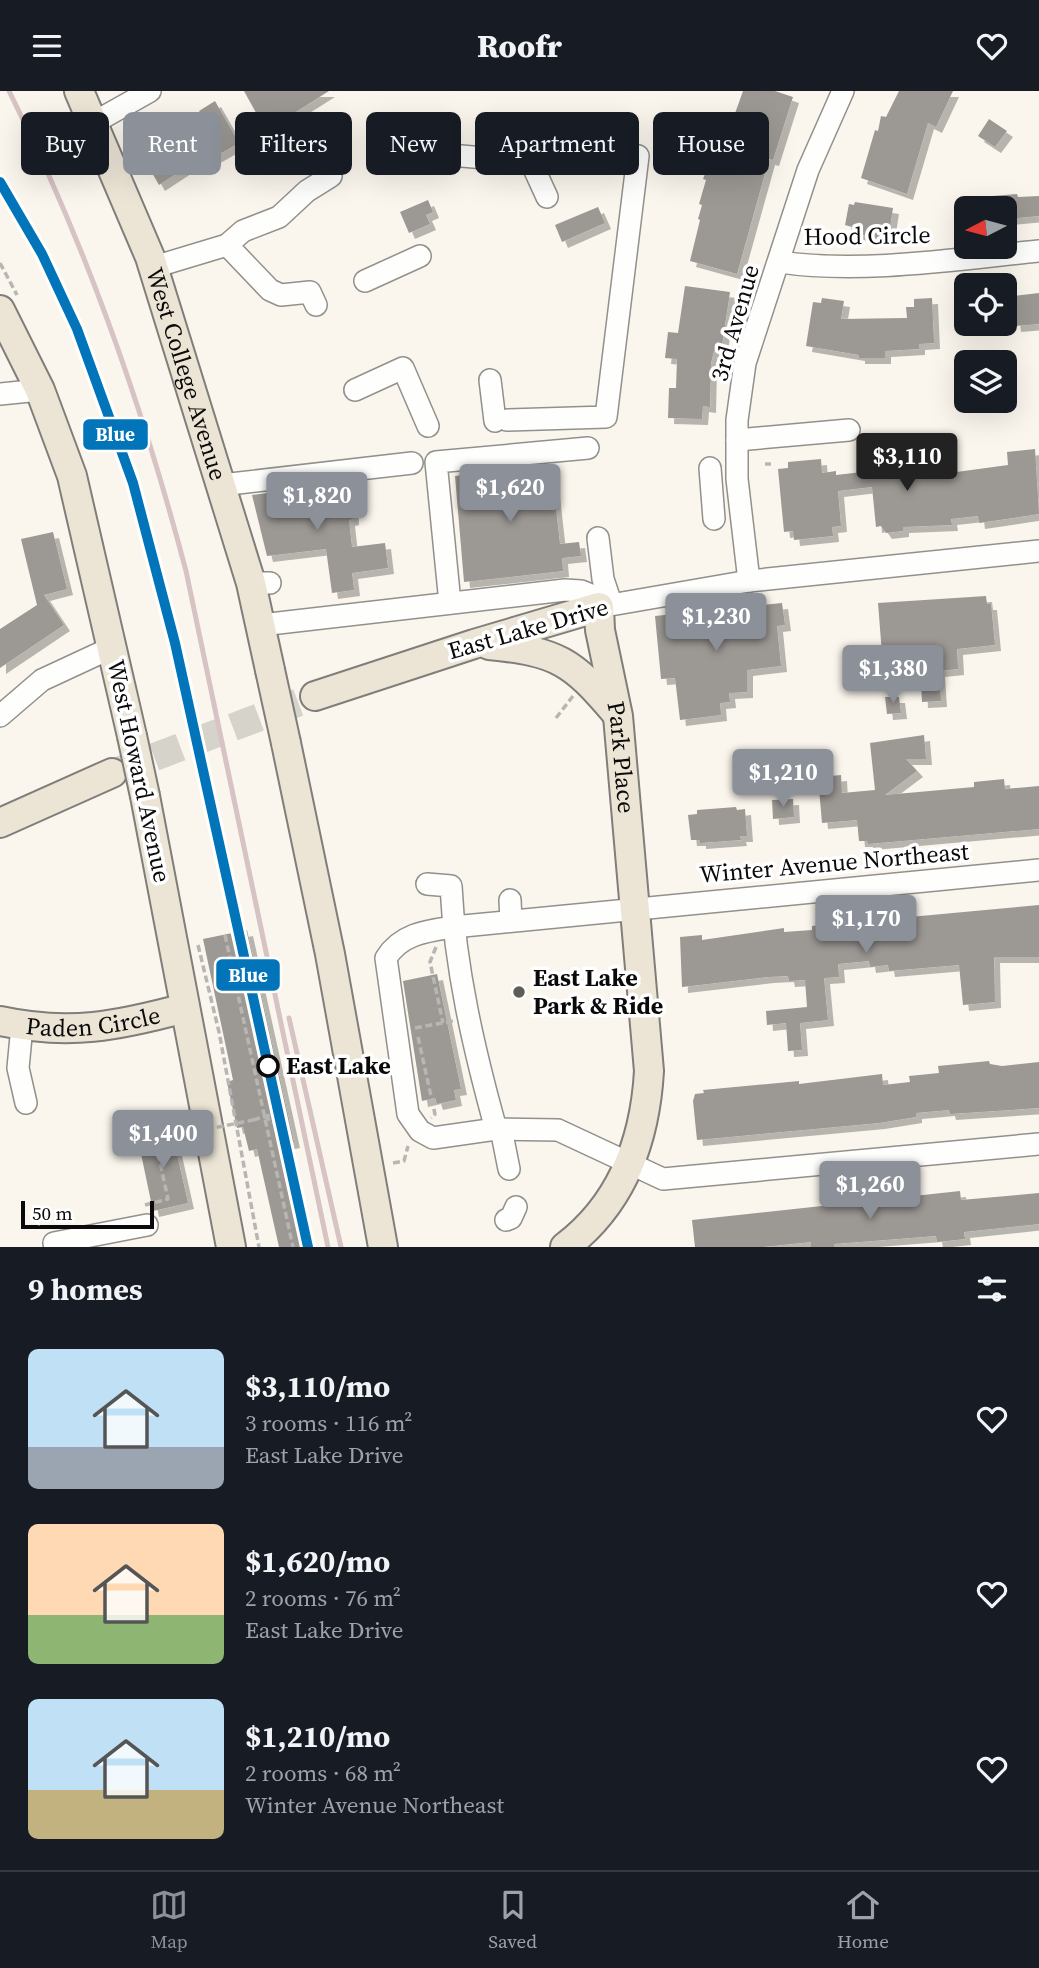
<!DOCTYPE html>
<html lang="en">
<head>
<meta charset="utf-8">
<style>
  body { margin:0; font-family:"Source Serif 4",serif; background:#242831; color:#f1f3f6; height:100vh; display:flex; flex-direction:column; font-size:26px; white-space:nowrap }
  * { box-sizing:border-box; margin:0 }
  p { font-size:23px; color:#9ea1a6 }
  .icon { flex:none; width:38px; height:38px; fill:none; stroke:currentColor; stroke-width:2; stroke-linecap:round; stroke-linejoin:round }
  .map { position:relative; height:1156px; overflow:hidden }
  .drawer { display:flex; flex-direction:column; background:#171b24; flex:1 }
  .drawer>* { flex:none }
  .top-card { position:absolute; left:21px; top:21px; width:998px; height:63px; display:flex; gap:14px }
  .needle { width:46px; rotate:264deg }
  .buttons { position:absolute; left:954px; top:105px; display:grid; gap:14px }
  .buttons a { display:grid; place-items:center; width:63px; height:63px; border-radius:10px; background:#171b24; box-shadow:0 7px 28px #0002; font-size:35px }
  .scale { position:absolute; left:21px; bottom:18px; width:133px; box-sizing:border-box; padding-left:7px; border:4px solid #0a0a0a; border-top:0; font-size:19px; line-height:24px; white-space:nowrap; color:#0a0a0a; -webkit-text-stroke:5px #fff; paint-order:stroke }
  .price { position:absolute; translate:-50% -60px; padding:0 16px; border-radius:7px; background:#8c9099; color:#fff; font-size:23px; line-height:46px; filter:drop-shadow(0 2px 4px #0008) }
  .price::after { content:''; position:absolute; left:50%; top:42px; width:21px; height:16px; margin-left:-10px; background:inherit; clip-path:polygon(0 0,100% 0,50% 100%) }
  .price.on { background:#222; color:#fff }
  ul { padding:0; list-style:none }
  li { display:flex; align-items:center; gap:21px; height:175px; padding:0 28px }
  li span { display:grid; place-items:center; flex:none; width:196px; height:140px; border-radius:10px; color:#555 }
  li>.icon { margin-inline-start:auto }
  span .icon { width:84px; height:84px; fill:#fffc; stroke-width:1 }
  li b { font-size:30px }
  h2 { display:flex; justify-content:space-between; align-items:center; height:84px; padding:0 28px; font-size:30px }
  .tag { padding:0 24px; border-radius:10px; background:#171b24; box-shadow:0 7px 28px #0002; font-size:24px; line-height:63px }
  .tag.on { background:#8c9099; color:#fff }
  header { display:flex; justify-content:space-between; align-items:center; height:91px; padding:0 28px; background:#171b24; font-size:32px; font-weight:800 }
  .dock { display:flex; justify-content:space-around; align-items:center; height:98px; border-top:2px solid #363941; background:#171b24; font-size:19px; color:#9ea1a6 }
  .dock a { display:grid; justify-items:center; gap:4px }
  .dock .on { color:#8c9099 }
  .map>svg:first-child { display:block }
  .building { fill:#9c9894; filter:url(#shadow) }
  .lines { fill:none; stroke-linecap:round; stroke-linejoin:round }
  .major-tunnel { stroke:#d6d3cb; stroke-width:28; stroke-dasharray:28 14; stroke-linecap:butt }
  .minor-casing { stroke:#92908c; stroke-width:24 }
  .major-casing { stroke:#7f7e7a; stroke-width:32 }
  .path { stroke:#b7b6b5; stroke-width:3.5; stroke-dasharray:7 3.5; stroke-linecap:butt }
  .minor { stroke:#fefefc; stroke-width:21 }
  .major { stroke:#ece5d6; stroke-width:28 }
  .rail { stroke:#d7c2c4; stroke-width:5 }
  .major-bridge-casing { stroke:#7f7e7a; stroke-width:32; stroke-linecap:butt }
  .path-bridge { stroke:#b7b6b5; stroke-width:3.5; stroke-dasharray:7 3.5; stroke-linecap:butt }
  .major-bridge { stroke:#ece5d6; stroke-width:28 }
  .metro-1-casing { stroke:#fff; stroke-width:16 }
  .metro-1 { stroke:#0274ba; stroke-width:10 }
  .poi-dot { fill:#5e5d59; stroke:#fff; stroke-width:2.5 }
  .stop-dot { fill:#fff; stroke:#0a0a0a; stroke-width:3.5 }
  .labels { text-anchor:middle; stroke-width:7; stroke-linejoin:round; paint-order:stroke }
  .street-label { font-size:24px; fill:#0a0a0a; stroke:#fff }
  .poi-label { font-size:24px; font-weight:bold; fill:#0a0a0a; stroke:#fff; text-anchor:start }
  .stop-label { font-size:24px; font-weight:bold; fill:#0a0a0a; stroke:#fff; text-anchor:start }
  .line-badge { stroke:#fff; stroke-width:2.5 }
  .badge-label { font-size:19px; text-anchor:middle; font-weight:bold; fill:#fff }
</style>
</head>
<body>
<header><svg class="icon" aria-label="menu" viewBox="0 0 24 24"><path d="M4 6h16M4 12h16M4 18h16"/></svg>Roofr<svg class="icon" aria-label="heart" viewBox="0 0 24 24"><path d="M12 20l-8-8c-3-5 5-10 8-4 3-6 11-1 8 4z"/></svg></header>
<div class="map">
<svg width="1039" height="1156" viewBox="0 0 1039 1156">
  <defs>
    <filter id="shadow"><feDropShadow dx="6" dy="6" stdDeviation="0" flood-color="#0004"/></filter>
  </defs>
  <rect width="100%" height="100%" fill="#faf6ed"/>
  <g class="building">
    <polygon points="244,0 329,0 266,40"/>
    <polygon points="743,0 775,0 793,6 773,69 769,68 737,183 690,170 700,129 698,128 702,114 699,113 706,89 703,88 727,26 733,28"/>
    <polygon points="899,0 953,0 936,36 928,32 907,103 861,87 875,39 878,40 881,25 886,26"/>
    <polygon points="215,10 239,52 211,68 208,62 159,94 139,59 191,33 203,26 199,20"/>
    <polygon points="989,28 1007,40 995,56 978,45"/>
    <polygon points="1017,103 1018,106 1039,105 1039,125 1006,128 1004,117 967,117 967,107"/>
    <polygon points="428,109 433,121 426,124 430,133 409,142 400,121"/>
    <polygon points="855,111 893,117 888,149 852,142 852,136 845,134 849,113 854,114"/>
    <polygon points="598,116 605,132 562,151 555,134"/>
    <polygon points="685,195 730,201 721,261 714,260 711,272 710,316 703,315 702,328 668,327 669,297 676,297 677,268 665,267 668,241 678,242"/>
    <polygon points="1039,202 1039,233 1015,235 1014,225 1004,226 1004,206"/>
    <polygon points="822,207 844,210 841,228 907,227 906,216 914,216 914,208 932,207 934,252 919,253 919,258 885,260 885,267 859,267 859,264 806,255 813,211 821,212"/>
    <polygon points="885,345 886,352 901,351 905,388 1008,374 1007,361 1035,358 1039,423 979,432 978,425 951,428 952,434 903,436 903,440 886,442 881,435 876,436 872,396 838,400 841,435 832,436 833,445 794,449 793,440 784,441 778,378 788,377 788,371 821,368 822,382 836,380 836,384 871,380 868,346"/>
    <polygon points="551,374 560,453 579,451 581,465 562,467 563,480 464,491 455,385"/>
    <polygon points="307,397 307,404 352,399 353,428 349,429 352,456 385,452 388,477 352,482 354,499 332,502 326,458 267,465 252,404"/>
    <polygon points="53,441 67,498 44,504 64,534 0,577 0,538 37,514 21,448"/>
    <polygon points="986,505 987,513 991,513 995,554 957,558 958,578 939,580 941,610 922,611 920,571 890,573 882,563 878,512"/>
    <polygon points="782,512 785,534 777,535 781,575 747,579 747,601 729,602 730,611 720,612 721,624 680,629 675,587 661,588 655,525"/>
    <polygon points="885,606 899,606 901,622 887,623"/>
    <polygon points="924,644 926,668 906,668 917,680 885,704 974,696 974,691 1004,688 1005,698 1039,695 1039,738 868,753 867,750 859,750 857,729 822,732 818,686 841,684 842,702 875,699 870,652"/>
    <polygon points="793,708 794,726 773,728 772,709"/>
    <polygon points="736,716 737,719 745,718 747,745 740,745 741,749 700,752 700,749 691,749 688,724 697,723 697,719"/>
    <polygon points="1039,814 1039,866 994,866 995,911 963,914 959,874 889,880 888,874 870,876 869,870 838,873 839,886 824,887 828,929 800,932 802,959 788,960 786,932 767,934 766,920 807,916 805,889 789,890 788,885 768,886 682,896 680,846 702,844 702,849 784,837 784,841 812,839 812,835"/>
    <polygon points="247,839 294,1051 284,1053 306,1156 279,1156 257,1058 249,1060 243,1036 237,1037 227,991 233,989 203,848"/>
    <polygon points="437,883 461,998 454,999 456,1009 437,1013 435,1007 422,1010 403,890"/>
    <polygon points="989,970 990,973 1002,975 1039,971 1039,1017 950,1023 949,1019 916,1022 916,1026 879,1032 697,1049 693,1010 695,1003 704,1002 703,999 799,990 799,993 882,983 883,994 910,991 909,985 939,982 938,975"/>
    <polygon points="162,1035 164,1042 172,1041 188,1112 153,1120 140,1058 148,1057 144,1039"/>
    <polygon points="960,1100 961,1109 1039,1102 1039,1133 964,1141 965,1148 937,1151 936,1145 834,1153 834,1156 811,1156 811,1151 763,1156 695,1156 692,1129"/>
  </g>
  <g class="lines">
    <polyline class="major-tunnel" points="115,681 315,605"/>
    <defs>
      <g id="minor">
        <polyline points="95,31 150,0"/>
        <polyline points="385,65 416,61 531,71 547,106"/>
        <polyline points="227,154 270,199 281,204 310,201 316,214"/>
        <path d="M780,171c80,12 178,-3 259,-11"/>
        <polyline points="154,176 227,154 243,140 279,126 307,100 331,85"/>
        <polyline points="365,190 420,165"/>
        <polyline points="490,289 495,330"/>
        <polyline points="355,299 403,277 428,335"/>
        <polyline points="0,303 40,299"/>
        <polyline points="507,329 606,326 638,65"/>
        <polyline points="737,349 849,339"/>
        <polyline points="710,377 714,428"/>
        <polyline points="221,394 412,372"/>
        <polyline points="598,447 603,488 611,512"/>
        <polyline points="749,490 737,388 737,329 745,272 808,79 843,0"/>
        <polyline points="251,492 270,492"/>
        <polyline points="450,512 436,371 588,357"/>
        <polyline points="599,516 749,490 1039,460"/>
        <polyline points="261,534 565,499 581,500 611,512"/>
        <polyline points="0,625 42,589 113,556"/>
        <path d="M1039,779l-586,57c-27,4 -52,7 -67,31l22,156 12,17 13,7 63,-9 62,1 105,49 376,-35"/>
        <path d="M427,793l24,2c4,82 23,164 45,243"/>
        <polyline points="510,809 511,830"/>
        <polyline points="22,935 18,977 26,1012"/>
        <polyline points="501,1038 509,1078"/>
        <polyline points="506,1129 511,1127 516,1116"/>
        <polyline points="54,1152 147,1134"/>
      </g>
      <g id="major">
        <path id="s1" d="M79,0l71,166 101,326 19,87"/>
        <polyline points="0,219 40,299 72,385 132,645"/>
        <path d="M489,554c69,7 83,16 127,68"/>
        <path id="s2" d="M315,605l159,-52 125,-37 1,23 18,86 31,355c-4,70 -27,133 -84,176"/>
        <polyline points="286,652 330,863 383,1156"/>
        <polyline points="145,705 231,1156"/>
        <polyline points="0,732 112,682"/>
        <path id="s3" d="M0,930c69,15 118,5 185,-13"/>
      </g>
    </defs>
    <use href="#minor" class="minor-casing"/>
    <use href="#major" class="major-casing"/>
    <g class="path">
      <polyline points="0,172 17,204"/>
      <polyline points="765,373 771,373"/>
      <polyline points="556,627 573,605"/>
      <polyline points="225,844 293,1156"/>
      <polyline points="198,854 219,941 259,1156"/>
      <polyline points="436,856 430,871 443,932"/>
      <polyline points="415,937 453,930"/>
      <polyline points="418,946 435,1023 431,1027"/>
      <polyline points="264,1025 277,1034"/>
      <polyline points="253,1029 277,1022"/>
      <polyline points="393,1072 404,1070 408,1055"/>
      <polyline points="145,1114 168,1108 155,1049"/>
    </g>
    <use href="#minor" class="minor"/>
    <use href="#major" class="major"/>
    <g class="rail">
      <path d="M9,0c77,154 133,313 177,480l142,676"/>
      <polyline points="289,927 341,1156"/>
    </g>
    <defs>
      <g id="major-bridge">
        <polyline points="270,579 286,652"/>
        <polyline points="132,645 145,705"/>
      </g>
    </defs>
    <use href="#major-bridge" class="major-bridge-casing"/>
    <polyline class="path-bridge" points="155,1049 253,1029"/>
    <use href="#major-bridge" class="major-bridge"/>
    <defs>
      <polyline id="metro-1" points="0,91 42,163 77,238 133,392 175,552 308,1156"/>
    </defs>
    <use href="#metro-1" class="metro-1-casing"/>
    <use href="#metro-1" class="metro-1"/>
  </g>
  <circle class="poi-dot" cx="519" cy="901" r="7"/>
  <circle class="stop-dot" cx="268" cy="975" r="10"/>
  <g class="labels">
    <g class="street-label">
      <text transform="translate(867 145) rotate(-1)" y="8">Hood Circle</text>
      <text transform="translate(735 232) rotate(-74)" y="8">3rd Avenue</text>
      <text dy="8" stroke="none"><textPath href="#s1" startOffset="303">West College Avenue</textPath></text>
      <text transform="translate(528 538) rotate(-16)" y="8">East Lake Drive</text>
      <text dy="8" stroke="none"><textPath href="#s2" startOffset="450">Park Place</textPath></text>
      <text transform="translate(139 680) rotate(78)" y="8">West Howard Avenue</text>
      <text transform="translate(834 772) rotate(-5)" y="8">Winter Avenue Northeast</text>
      <text dy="8" stroke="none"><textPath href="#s3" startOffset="94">Paden Circle</textPath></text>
    </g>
    <g class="poi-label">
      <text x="533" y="895">East Lake<tspan x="533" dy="28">Park &amp; Ride</tspan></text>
    </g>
    <g class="stop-label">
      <text x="286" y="983">East Lake</text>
    </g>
  </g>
  <g class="line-badge">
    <rect x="82" y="327" width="67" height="33" rx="7" fill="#0274ba"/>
    <rect x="215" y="867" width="66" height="34" rx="7" fill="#0274ba"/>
  </g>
  <g class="badge-label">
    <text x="115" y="350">Blue</text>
    <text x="248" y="891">Blue</text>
  </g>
</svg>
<div class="buttons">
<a><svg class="needle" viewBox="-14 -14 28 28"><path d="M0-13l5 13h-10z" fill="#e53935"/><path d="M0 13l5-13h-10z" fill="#9ea1a6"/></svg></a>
<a><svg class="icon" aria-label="locate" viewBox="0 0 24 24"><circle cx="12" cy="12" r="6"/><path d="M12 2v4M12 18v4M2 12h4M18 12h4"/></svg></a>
<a><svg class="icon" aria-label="layers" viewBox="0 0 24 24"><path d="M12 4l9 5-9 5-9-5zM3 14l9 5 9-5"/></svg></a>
</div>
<div class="scale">50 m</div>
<b class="price on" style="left:907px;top:402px">$3,110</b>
<b class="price" style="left:510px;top:433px">$1,620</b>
<b class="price" style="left:317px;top:441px">$1,820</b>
<b class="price" style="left:716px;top:562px">$1,230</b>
<b class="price" style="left:893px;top:614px">$1,380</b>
<b class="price" style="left:783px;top:718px">$1,210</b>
<b class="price" style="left:866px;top:864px">$1,170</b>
<b class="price" style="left:163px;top:1079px">$1,400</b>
<b class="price" style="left:870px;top:1130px">$1,260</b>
<div class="top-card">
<a class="tag">Buy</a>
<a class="tag on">Rent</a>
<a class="tag">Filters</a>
<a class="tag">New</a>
<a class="tag">Apartment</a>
<a class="tag">House</a>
</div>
</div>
<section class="drawer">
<h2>9 homes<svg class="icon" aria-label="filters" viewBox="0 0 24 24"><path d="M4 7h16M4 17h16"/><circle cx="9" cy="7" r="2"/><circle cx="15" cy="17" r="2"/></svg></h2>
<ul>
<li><span style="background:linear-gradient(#bfe0f5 70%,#9aa5b1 0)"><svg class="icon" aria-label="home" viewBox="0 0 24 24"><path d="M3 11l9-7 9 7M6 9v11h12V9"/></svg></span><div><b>$3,110/mo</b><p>3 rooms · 116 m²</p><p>East Lake Drive</p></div><svg class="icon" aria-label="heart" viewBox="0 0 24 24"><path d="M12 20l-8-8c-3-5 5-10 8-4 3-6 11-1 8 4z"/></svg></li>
<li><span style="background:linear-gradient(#ffd9b3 65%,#8fb573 0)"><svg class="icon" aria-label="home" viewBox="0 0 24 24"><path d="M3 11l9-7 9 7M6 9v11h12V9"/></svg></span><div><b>$1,620/mo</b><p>2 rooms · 76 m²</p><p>East Lake Drive</p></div><svg class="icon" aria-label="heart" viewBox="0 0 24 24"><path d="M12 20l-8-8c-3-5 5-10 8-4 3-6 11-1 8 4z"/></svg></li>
<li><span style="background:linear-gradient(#bfe0f5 65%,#c2b280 0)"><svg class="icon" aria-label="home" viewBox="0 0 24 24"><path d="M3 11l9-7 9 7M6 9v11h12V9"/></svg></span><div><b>$1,210/mo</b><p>2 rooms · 68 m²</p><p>Winter Avenue Northeast</p></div><svg class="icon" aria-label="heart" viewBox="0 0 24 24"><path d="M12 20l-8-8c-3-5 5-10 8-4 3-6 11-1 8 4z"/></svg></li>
</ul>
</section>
<nav class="dock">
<a class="on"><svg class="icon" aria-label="map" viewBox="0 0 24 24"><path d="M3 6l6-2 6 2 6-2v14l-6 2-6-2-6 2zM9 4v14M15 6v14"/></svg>Map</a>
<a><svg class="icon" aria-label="saved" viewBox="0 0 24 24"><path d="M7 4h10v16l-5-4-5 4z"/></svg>Saved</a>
<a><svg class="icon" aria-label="home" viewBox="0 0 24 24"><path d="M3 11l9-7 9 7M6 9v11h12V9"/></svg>Home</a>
</nav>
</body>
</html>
